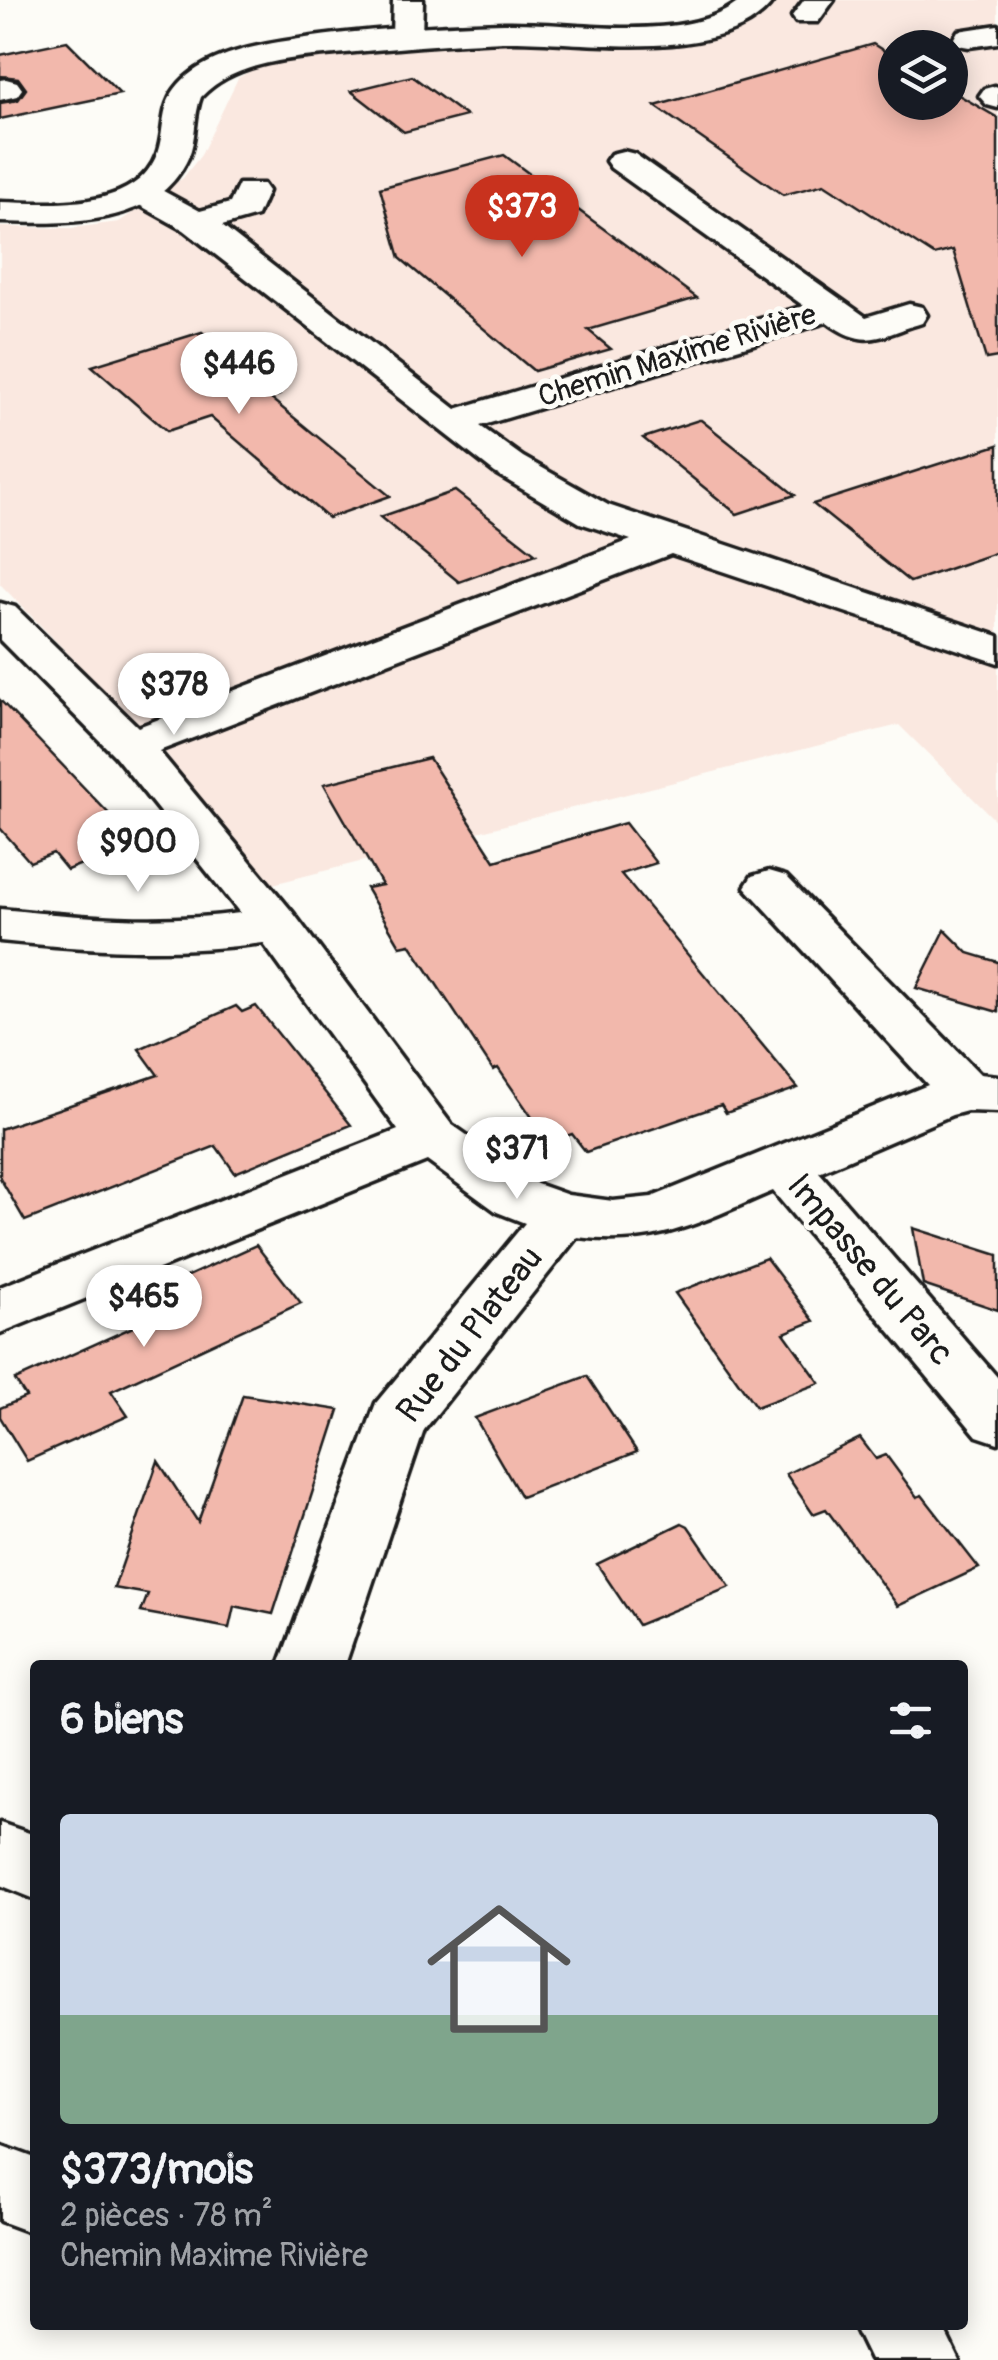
<!DOCTYPE html>
<html lang="fr">
<head>
<meta charset="utf-8">
<style>
  body { margin:0; font-family:Pangolin,sans-serif; background:#242831; color:#f1f3f6; height:100vh; display:flex; flex-direction:column; font-size:38px; white-space:nowrap }
  * { box-sizing:border-box; margin:0 }
  p { font-size:32px; color:#9ea1a6 }
  .icon { flex:none; width:55px; height:55px; fill:none; stroke:currentColor; stroke-width:2; stroke-linecap:round; stroke-linejoin:round }
  .map { position:relative; flex:1; overflow:hidden }
  .details { position:absolute; left:30px; top:1660px; width:938px; height:670px; display:flex; flex-direction:column; background:#171b24; border-radius:10px; box-shadow:0 5px 25px #0003 }
  .details>* { flex:none }
  .buttons { position:absolute; left:878px; top:30px; display:grid; gap:20px }
  .buttons a { display:grid; place-items:center; width:90px; height:90px; border-radius:50%; background:#171b24; box-shadow:0 5px 25px #0003; font-size:50px }
  .price { position:absolute; translate:-50% -85px; padding:0 22px; border-radius:35px; background:#fff; color:#222; font-size:32px; line-height:65px; filter:drop-shadow(0 2px 5px #0008) }
  .price::after { content:''; position:absolute; left:50%; top:60px; width:30px; height:22px; margin-left:-15px; background:inherit; clip-path:polygon(0 0,100% 0,50% 100%) }
  .price.active { background:#c8321e; color:#fff }
  ul { padding:0; list-style:none }
  li { display:grid; align-content:center; gap:20px; height:530px; padding:0 30px }
  li+li { border-top:2px solid #363941 }
  li span { display:grid; place-items:center; height:310px; border-radius:10px; color:#555 }
  li>.icon { margin-inline-start:auto }
  span .icon { width:180px; height:180px; fill:#fffc; stroke-width:1 }
  li b { font-size:42px }
  h2 { display:flex; justify-content:space-between; align-items:center; height:120px; padding:0 30px; font-size:42px }
  .map>svg:first-child { display:block }
  .built { fill:#fae8e0; fill-rule:evenodd }
  .building { fill:#f2b8ac; stroke:#1c1c1c; stroke-width:2.5 }
  .lines { fill:none; stroke-linecap:round; stroke-linejoin:round }
  .minor-casing { stroke:#1c1c1c; stroke-width:7 }
  .major-casing { stroke:#1c1c1c; stroke-width:7 }
  .minor { fill:#fdfcf7; fill-rule:evenodd }
  .major { fill:#fdfcf7; fill-rule:evenodd }
  .labels { text-anchor:middle; stroke-width:10; stroke-linejoin:round; paint-order:stroke }
  .far-street-label { font-size:30px; fill:#1c1c1c; stroke:#fdfcf7 }
  .street-label { font-size:35px; fill:#1c1c1c; stroke:#fdfcf7 }
</style>
</head>
<body>
<div class="map">
<svg width="998" height="2360" viewBox="0 0 998 2360">
  <rect width="100%" height="100%" fill="#fdfcf7"/>
  <filter id="ink" filterUnits="userSpaceOnUse"><feTurbulence type="fractalNoise" baseFrequency=".01" numOctaves="2"/><feDisplacementMap in="SourceGraphic" scale="20" xChannelSelector="R" yChannelSelector="G"/><feConvolveMatrix kernelMatrix="1 2 1 2 8 2 1 2 1" color-interpolation-filters="sRGB"/></filter>
  <g filter="url(#ink)">
    <path class="built" d="M772,0h226v823l-99,-98 -626,159 -91,-98 -13,-29 -169,-173v-357l72,1 47,-6 64,-44 18,-23 37,-77 33,-19 122,-18 254,-3zM895,48h55v54h-55z"/>
    <g class="building">
      <polygon points="67,41 120,94 0,119 0,103 18,100 26,89 18,78 0,76 0,55"/>
      <polygon points="873,44 895,58 895,102 950,102 950,90 998,118 998,357 986,359 953,250 934,255 824,184 783,195 655,106"/>
      <polygon points="412,76 466,116 404,132 351,91"/>
      <polygon points="504,155 697,298 588,330 611,349 534,371 400,258 380,188"/>
      <polygon points="202,332 279,395 270,398 390,496 328,518 210,417 167,431 92,366"/>
      <polygon points="699,420 701,420 795,495 737,514 643,438"/>
      <polygon points="998,445 998,552 910,582 813,504"/>
      <polygon points="455,491 536,554 459,582 380,517"/>
      <polygon points="0,700 136,842 67,870 53,853 30,862 0,828"/>
      <polygon points="429,758 495,861 625,823 656,863 621,874 798,1088 726,1113 721,1105 586,1152 572,1134 549,1142 498,1068 493,1070 410,944 400,946 366,888 382,885 324,784"/>
      <polygon points="945,930 968,953 998,962 998,1012 916,988"/>
      <polygon points="236,1006 242,1012 256,1006 351,1125 235,1173 216,1146 25,1221 0,1178 0,1129 158,1075 139,1049"/>
      <polygon points="913,1228 998,1255 998,1310 923,1285"/>
      <polygon points="256,1245 301,1303 111,1391 128,1416 27,1461 0,1417 0,1408 26,1397 15,1380 142,1323 129,1303"/>
      <polygon points="766,1258 814,1321 784,1333 820,1383 756,1407 675,1293"/>
      <polygon points="587,1376 637,1452 521,1497 475,1418"/>
      <polygon points="243,1395 339,1410 273,1614 234,1606 229,1628 141,1612 148,1594 114,1588 158,1461 198,1522"/>
      <polygon points="860,1438 876,1459 886,1455 917,1497 922,1495 979,1568 898,1606 826,1509 813,1514 786,1474"/>
      <polygon points="682,1523 688,1526 730,1587 638,1625 597,1564"/>
    </g>
    <g class="lines">
      <defs>
        <g id="minor">
          <polygon points="393,0 423,0 422,37 418,44 396,44 392,37"/>
          <polygon points="804,0 834,0 818,22 796,22 792,16"/>
          <polygon points="998,25 998,43 969,47 958,45 954,38 958,31"/>
          <polygon points="6,79 17,82 22,89 17,96 0,100 0,80"/>
          <polygon points="995,86 998,87 998,108 987,105 979,96 984,89"/>
          <path d="M623,151l12,3 231,163 43,-13 13,3 5,8 -5,8c-43,13 -56,28 -95,-1l-347,104 43,31 85,48 390,131v27l-327,-109 -512,197 135,163 157,210 86,60 31,11 45,6 39,-4 276,-112 -183,-198 7,-11 17,-5 17,5 194,198 18,2v36l-31,-1 -15,4 -133,57 179,206v65l-21,-7 -204,-245c-73,31 -115,56 -196,46l-153,193 -79,235h-66l97,-262 149,-180 -28,-11 -70,-51 -427,172v-46l398,-157 -135,-187c-91,12 -172,7 -263,-2v-32c81,8 159,15 240,4l-125,-157 -115,-116v-37l15,4 123,120 493,-187 -51,-17 -85,-50 -311,-243 -52,-29 -5,-7 5,-7h24l44,24 30,-8 9,-19h24l5,7 -11,25 -35,10 234,183 348,-103 -193,-138 -5,-7 5,-7z"/>
          <polygon points="0,1823 35,1835 35,1899 0,1885"/>
          <polygon points="0,2145 35,2158 35,2234 0,2221"/>
          <polygon points="853,2325 942,2325 959,2360 870,2360"/>
        </g>
        <path id="major" d="M741,0h33c-47,68 -198,39 -270,41 -56,2 -112,7 -168,13 -44,4 -103,8 -135,43 -8,20 -4,42 -13,61 -32,70 -123,66 -188,64v-20c49,1 135,10 157,-48 8,-22 3,-45 18,-65 26,-35 83,-44 124,-50 67,-10 137,-14 205,-16 67,-2 183,23 237,-23z"/>
      </defs>
      <use href="#minor" class="minor-casing"/>
      <use href="#major" class="major-casing"/>
      <use href="#minor" class="minor"/>
      <use href="#major" class="major"/>
    </g>
  </g>
  <g class="labels">
    <g class="far-street-label">
      <text transform="translate(677 355) rotate(-17)" y="10">Chemin Maxime Rivière</text>
    </g>
    <g class="street-label">
      <text transform="translate(871 1269) rotate(50)" y="12">Impasse du Parc</text>
      <text transform="translate(469 1334) rotate(-52)" y="12">Rue du Plateau</text>
    </g>
  </g>
</svg>
<div class="buttons">
<a><svg class="icon" aria-label="layers" viewBox="0 0 24 24"><path d="M12 4l9 5-9 5-9-5zM3 14l9 5 9-5"/></svg></a>
</div>
<b class="price active" style="left:522px;top:260px">$373</b>
<b class="price" style="left:239px;top:417px">$446</b>
<b class="price" style="left:174px;top:738px">$378</b>
<b class="price" style="left:138px;top:895px">$900</b>
<b class="price" style="left:517px;top:1202px">$371</b>
<b class="price" style="left:144px;top:1350px">$465</b>
<section class="details">
<h2>6 biens<svg class="icon" aria-label="filters" viewBox="0 0 24 24"><path d="M4 7h16M4 17h16"/><circle cx="9" cy="7" r="2"/><circle cx="15" cy="17" r="2"/></svg></h2>
<ul>
<li><span style="background:linear-gradient(#c9d6e8 65%,#7fa58c 0)"><svg class="icon" aria-label="home" viewBox="0 0 24 24"><path d="M3 11l9-7 9 7M6 9v11h12V9"/></svg></span><div><b>$373/mois</b><p>2 pièces · 78 m²</p><p>Chemin Maxime Rivière</p></div></li>
</ul>
</section>
</div>
</body>
</html>
